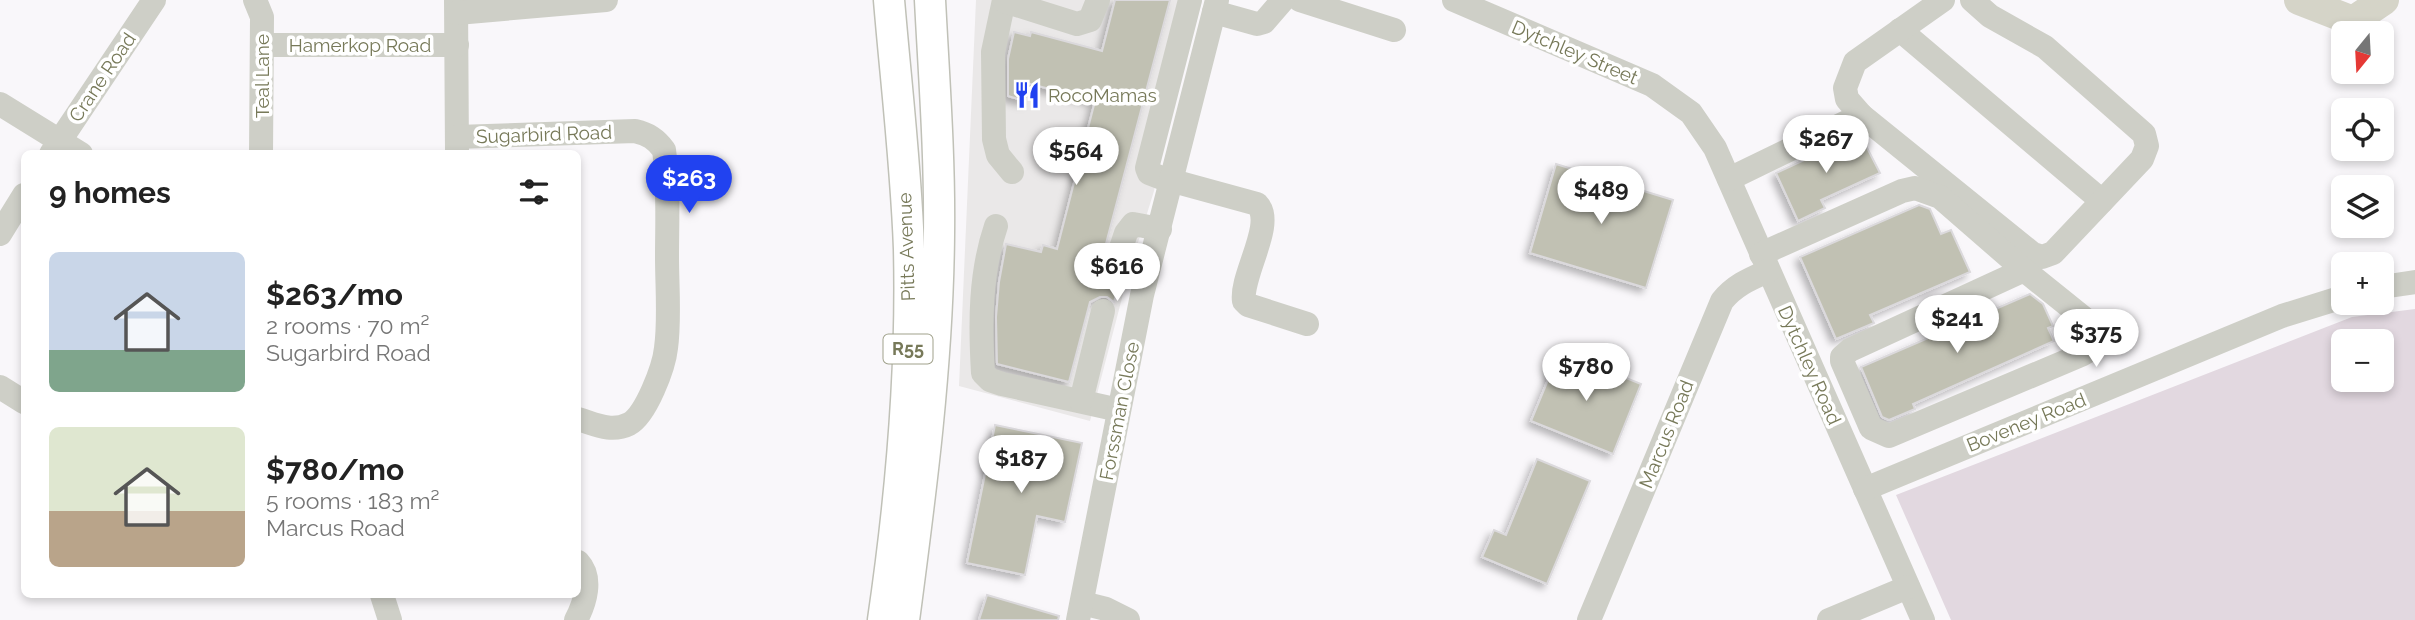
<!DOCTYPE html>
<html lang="en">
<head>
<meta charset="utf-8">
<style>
  body { margin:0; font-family:Raleway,sans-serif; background:#f2f2f2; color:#222; height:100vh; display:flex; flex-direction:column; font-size:26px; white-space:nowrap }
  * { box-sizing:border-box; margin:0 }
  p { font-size:23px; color:#767676 }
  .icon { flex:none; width:38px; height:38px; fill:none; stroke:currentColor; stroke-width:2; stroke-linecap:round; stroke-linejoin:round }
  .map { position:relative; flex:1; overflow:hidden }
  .panel { position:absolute; left:21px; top:150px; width:560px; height:448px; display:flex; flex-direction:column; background:#fff; border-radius:10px; box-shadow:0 4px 10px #0003 }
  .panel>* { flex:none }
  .needle { width:46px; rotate:198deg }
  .controls { position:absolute; left:2331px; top:21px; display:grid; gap:14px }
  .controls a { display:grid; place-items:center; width:63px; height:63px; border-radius:10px; background:#fff; box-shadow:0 4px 10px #0003; font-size:35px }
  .price { position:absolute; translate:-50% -60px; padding:0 16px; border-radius:24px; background:#fff; color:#222; font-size:23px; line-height:46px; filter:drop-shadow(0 2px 4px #0008) }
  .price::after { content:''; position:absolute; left:50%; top:42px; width:21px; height:16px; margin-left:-10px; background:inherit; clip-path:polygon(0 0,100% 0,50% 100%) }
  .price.on { background:#2142f0; color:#fff }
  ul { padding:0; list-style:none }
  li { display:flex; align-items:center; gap:21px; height:175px; padding:0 28px }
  li span { display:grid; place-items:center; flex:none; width:196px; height:140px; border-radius:10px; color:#555 }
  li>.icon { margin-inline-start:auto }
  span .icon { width:84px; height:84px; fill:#fffc; stroke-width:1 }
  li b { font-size:30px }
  h2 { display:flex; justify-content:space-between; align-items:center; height:84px; padding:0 28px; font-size:30px }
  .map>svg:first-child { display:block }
  .built { fill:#eae8e8 }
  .green { fill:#e2d8e0; fill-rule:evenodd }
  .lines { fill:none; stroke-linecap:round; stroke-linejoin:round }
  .river { stroke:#d5d4c8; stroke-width:30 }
  .building { fill:#c1c1b3; stroke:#dbd9dc; stroke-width:2; filter:url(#shadow) }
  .major-casing { stroke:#c0c1b7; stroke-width:33 }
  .minor { stroke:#cecfc7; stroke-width:24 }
  .major { stroke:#fff; stroke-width:30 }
  .labels { text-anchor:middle; stroke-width:7; stroke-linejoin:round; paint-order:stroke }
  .shield { fill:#fff; stroke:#a0a18b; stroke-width:2 }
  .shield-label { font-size:18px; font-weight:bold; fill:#777959 }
  .street-label { font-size:19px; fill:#777959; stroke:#fff }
  .poi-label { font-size:19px; fill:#777959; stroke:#fff; text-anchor:start }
</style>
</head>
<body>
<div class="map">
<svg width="2415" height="620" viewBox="0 0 2415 620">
  <defs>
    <filter id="shadow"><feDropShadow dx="-4.5" dy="4.5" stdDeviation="3.5" flood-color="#0004"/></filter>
  </defs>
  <rect width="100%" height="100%" fill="#f9f7fa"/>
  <polygon class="built" points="976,0 1202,0 1161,156 1154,191 1128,275 1090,421 959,386"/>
  <path class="green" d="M2415,309v311h-464l-55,-125 456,-178zM2343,341h39v39h-39z"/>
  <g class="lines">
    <polyline class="river" points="2299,0 2353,21 2384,0"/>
  </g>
  <g class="building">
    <polygon points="1115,0 1170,0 1102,259 1102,267 1105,273 1112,277 1121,277 1114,302 1107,297 1100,297 1090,302 1069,382 997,364 996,317 999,282 1006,244 1041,252 1043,245 1057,249 1095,101 1027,83 1025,101 1008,96 1008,59 1014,32 1030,36 1031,32 1102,51"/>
    <polygon points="1860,134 1880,173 1821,200 1825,208 1798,221 1776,173"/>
    <polygon points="1556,164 1673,200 1646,288 1530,253"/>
    <polygon points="1919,205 1930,209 1941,234 1951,230 1970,272 1870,315 1874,323 1836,339 1800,257"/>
    <polygon points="2030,294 2043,304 2053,326 2048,328 2054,341 1913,404 1915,409 1889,420 1882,417 1861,367"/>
    <polygon points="1560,351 1641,384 1613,454 1531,421"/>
    <polygon points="995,425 1082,443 1065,522 1037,516 1025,575 967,563"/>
    <polygon points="1537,459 1590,481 1547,584 1482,557 1494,530 1506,535"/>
    <polygon points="987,595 1059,616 1058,620 979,620"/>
  </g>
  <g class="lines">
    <defs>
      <g id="major">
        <path d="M883,620c18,-123 29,-246 26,-371 -3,-83 -13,-166 -20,-249"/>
        <path d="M904,620c17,-128 34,-257 35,-386 1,-78 -5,-156 -9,-234"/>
      </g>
    </defs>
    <use href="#major" class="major-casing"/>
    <g class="minor">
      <polyline points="255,0 262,17 261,154"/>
      <polyline points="456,0 457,153"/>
      <polyline points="1004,0 993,52 994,139 998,155 1012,172"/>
      <path d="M1190,0l-43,168 2,5 13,5 95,26c19,19 -17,72 -13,97l4,4 59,19"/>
      <polyline points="1300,0 1394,30"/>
      <polyline points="1454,0 1652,85 1691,113 1715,148 1923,620"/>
      <polyline points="1004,1 1077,24 1090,20 1098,0"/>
      <polyline points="1214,12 1257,24 1264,22 1283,0"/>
      <polyline points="457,13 606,0"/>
      <polyline points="1900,30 2102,201"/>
      <polyline points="262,45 457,45"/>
      <polyline points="0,104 81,154"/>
      <polyline points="1861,115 2033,254 2042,257 2053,253 2142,159 2147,146 2144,134 2045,47 1990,16 1972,0"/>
      <path d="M457,137l178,-6c13,3 21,8 29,19 5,35 3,72 3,107 0,30 3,62 -1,91 -2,19 -20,67 -37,76 -18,9 -34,0 -51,-5"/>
      <polyline points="51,154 154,0"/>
      <polyline points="1729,179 1861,115 1847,99 1845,88 1855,62 1943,0"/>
      <path d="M996,226c-16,47 -16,97 -13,147l7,7 12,4 117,26"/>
      <polyline points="0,234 24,195"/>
      <polyline points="1761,254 1902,191 1915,188 1940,197 2024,270 2100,331 2095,347 2081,355 1889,436 1871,428 1842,361 1842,357 1850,350 2024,270"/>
      <polyline points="1116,263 1126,233 1133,224 1160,229"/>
      <polyline points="2382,287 2415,282"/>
      <polyline points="0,387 24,402"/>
      <polyline points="1081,401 1103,311"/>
      <polyline points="1865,489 2282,316 2343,297"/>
      <polyline points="382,595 390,620"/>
      <polyline points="1082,603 1106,609 1128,620"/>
      <path d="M576,620c9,-17 17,-42 2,-58"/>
      <polyline points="1078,620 1142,295 1217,0"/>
      <path d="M1589,620l133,-319c13,-16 28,-22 46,-30"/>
      <polyline points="1829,620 1908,587"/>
    </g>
    <use href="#major" class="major"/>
  </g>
  <defs>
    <symbol id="restaurant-bare" viewBox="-9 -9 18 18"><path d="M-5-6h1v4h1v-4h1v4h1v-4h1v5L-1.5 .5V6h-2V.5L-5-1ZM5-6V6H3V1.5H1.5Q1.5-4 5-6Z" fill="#2142f0" stroke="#fff" stroke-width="2.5" paint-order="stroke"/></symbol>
  </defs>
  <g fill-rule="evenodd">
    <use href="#restaurant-bare" x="1008" y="76" width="38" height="38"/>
  </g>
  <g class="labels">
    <rect class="shield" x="883.5" y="334.5" width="49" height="29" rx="5"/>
    <g class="shield-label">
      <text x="908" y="355">R55</text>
    </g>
    <g class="street-label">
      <text x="360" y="52">Hamerkop Road</text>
      <text transform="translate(1575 52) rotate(23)" y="7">Dytchley Street</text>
      <text transform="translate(262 76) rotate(-90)" y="7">Teal Lane</text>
      <text transform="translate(102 77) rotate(-56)" y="7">Crane Road</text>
      <text transform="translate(544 134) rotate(-2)" y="7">Sugarbird Road</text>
      <text transform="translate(906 247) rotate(-92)" y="7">Pitts Avenue</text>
      <text transform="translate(1810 365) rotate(66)" y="7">Dytchley Road</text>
      <text transform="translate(1119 411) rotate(-79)" y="7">Forssman Close</text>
      <text transform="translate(2026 422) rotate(-22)" y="7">Boveney Road</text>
      <text transform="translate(1666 434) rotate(-68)" y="7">Marcus Road</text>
    </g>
    <g class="poi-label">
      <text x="1048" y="102">RocoMamas</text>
    </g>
  </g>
</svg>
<div class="controls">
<a><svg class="needle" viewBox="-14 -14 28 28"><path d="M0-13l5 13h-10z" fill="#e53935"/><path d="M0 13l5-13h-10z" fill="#767676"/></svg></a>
<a><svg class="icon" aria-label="locate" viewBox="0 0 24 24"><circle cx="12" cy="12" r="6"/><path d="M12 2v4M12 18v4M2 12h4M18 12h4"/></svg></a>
<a><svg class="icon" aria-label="layers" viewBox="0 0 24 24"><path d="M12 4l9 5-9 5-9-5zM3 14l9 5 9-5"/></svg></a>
<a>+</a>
<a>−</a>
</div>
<b class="price" style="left:1826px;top:175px">$267</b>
<b class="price" style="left:1076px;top:187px">$564</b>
<b class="price on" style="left:689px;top:215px">$263</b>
<b class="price" style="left:1601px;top:226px">$489</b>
<b class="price" style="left:1117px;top:303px">$616</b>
<b class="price" style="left:1957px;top:355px">$241</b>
<b class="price" style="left:2096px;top:369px">$375</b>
<b class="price" style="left:1586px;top:403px">$780</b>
<b class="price" style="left:1021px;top:495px">$187</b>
<section class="panel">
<h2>9 homes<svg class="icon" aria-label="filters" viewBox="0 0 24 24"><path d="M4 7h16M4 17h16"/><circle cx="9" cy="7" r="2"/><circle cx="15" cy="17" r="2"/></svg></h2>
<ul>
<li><span style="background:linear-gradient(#c9d6e8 70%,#7fa58c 0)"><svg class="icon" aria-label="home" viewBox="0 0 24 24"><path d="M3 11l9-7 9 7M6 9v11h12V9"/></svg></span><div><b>$263/mo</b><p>2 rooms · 70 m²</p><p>Sugarbird Road</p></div></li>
<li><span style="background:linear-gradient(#dfe7d0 60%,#b9a48a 0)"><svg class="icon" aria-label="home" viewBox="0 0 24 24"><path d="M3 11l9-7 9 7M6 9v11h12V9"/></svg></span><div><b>$780/mo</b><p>5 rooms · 183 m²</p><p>Marcus Road</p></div></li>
</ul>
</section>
</div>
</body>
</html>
